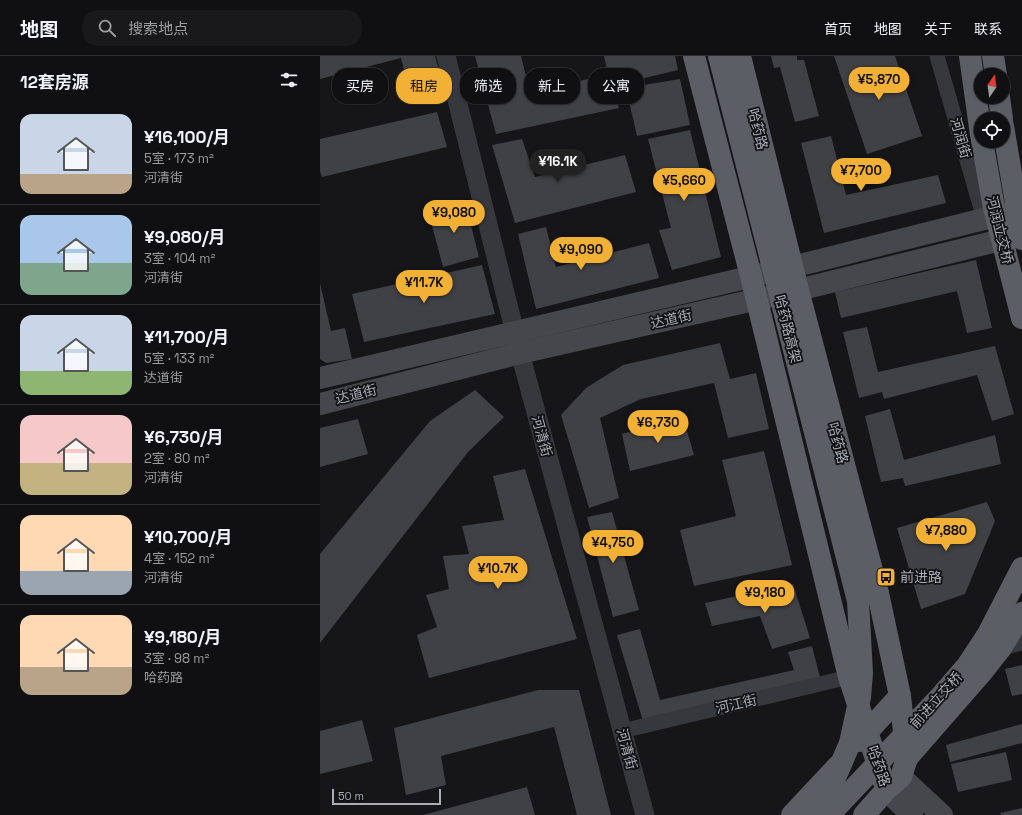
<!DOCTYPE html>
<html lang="zh">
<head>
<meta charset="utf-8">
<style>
  body { margin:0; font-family:"Space Grotesk","Noto Sans SC",sans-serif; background:#19191b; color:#f1f3f6; height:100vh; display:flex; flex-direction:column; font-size:15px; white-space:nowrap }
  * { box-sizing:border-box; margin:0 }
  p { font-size:13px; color:#9c9d9f }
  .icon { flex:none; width:22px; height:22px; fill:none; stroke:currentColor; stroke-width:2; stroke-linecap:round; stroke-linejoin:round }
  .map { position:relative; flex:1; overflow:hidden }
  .panel { display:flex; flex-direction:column; background:#101012; width:320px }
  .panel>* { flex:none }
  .guide { position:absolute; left:12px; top:12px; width:380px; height:36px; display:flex; gap:8px }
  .needle { width:26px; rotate:13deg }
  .fabs { position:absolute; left:654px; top:12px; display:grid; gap:8px }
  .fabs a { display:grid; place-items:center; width:36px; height:36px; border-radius:50%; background:#101012; box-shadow:0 1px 3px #0004,0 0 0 1px #303032; font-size:20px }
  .scale { position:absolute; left:12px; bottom:10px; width:109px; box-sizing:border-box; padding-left:4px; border:2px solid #a8adb8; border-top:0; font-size:11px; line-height:14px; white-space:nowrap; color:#a8adb8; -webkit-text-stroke:3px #111113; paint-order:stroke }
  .price { position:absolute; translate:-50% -34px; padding:0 9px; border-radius:14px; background:#f2b134; color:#111; font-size:13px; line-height:26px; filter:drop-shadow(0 1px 2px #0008) }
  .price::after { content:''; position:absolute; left:50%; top:24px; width:12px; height:9px; margin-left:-6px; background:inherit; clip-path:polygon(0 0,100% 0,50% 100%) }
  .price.on { background:#222; color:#fff }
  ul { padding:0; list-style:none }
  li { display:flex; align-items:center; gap:12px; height:100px; padding:0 20px }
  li+li { border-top:1px solid #303032 }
  li span { display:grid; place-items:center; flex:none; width:112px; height:80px; border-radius:12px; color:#555 }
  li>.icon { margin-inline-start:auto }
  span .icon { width:48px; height:48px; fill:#fffc; stroke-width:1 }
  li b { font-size:17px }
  h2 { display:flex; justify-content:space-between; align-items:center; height:48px; padding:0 20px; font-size:17px }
  .pill { padding:0 14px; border-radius:16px; background:#101012; box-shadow:0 1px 3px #0004,0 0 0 1px #303032; font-size:14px; line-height:36px }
  .pill.on { background:#f2b134; color:#111 }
  header { display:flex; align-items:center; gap:24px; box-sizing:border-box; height:56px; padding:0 20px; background:#101012; border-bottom:1px solid #303032 }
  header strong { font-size:19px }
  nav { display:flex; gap:22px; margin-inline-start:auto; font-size:14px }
  .search { width:280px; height:36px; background:#19191b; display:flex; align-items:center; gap:10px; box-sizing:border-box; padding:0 14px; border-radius:16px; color:#9c9d9f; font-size:15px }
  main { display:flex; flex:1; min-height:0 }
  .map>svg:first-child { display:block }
  .building { fill:#404145 }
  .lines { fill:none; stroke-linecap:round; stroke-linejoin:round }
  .minor { stroke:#37383d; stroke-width:15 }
  .tertiary { stroke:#37383d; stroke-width:19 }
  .secondary { stroke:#45474d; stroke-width:22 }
  .trunk { stroke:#5b5e65; stroke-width:22 }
  .trunk-bridge { stroke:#5b5e65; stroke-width:22 }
  .labels { text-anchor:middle; stroke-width:3.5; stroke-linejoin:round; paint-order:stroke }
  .street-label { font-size:14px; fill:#a8adb8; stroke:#111113 }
  .poi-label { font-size:14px; fill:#a8adb8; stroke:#111113; text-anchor:start }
</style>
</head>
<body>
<header>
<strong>地图</strong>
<div class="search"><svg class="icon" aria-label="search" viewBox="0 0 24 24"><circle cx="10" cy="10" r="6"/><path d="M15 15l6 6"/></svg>搜索地点</div>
<nav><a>首页</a><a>地图</a><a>关于</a><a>联系</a></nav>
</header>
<main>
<section class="panel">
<h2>12套房源<svg class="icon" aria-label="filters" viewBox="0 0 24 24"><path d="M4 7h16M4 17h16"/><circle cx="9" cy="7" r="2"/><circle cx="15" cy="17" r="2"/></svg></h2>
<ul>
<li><span style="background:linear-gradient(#c9d6e8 75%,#b9a48a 0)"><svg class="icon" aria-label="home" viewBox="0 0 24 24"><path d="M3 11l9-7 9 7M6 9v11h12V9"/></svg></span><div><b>¥16,100/月</b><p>5室 · 173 m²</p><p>河清街</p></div></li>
<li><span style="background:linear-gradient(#a9c7e8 60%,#7fa58c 0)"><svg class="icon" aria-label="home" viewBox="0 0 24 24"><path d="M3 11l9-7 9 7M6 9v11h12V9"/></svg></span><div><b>¥9,080/月</b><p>3室 · 104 m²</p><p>河清街</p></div></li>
<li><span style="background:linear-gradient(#c9d6e8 70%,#8fb573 0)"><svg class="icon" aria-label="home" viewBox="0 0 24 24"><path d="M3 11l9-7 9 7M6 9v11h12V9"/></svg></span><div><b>¥11,700/月</b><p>5室 · 133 m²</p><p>达道街</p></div></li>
<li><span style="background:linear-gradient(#f6c9c9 60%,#c2b280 0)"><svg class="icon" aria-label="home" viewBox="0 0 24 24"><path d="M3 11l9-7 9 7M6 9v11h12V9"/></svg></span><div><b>¥6,730/月</b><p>2室 · 80 m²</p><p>河清街</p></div></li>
<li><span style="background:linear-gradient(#ffd9b3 70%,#9aa5b1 0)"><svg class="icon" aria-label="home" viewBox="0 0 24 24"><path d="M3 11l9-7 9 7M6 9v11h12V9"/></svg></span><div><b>¥10,700/月</b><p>4室 · 152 m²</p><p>河清街</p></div></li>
<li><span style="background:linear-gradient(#ffd9b3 65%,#b9a48a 0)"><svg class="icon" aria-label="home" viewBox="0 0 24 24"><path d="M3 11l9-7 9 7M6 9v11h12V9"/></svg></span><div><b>¥9,180/月</b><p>3室 · 98 m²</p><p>哈药路</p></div></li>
</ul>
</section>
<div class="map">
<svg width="702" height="759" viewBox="0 0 702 759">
  <rect width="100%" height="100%" fill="#161618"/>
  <g class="building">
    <polygon points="0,0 115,0 123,30 90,39 81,2 0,23"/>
    <polygon points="155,0 201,0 210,37 288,18 284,0 355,0 358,14 291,30 299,52 176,78"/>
    <polygon points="451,0 477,0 477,4 484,4 499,60 475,66 460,11 454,12"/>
    <polygon points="514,0 575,0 602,80 547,98"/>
    <polygon points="360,23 370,69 317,80 306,32"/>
    <polygon points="117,56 127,91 2,121 0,115 0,83"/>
    <polygon points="370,74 401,201 352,214 339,174 351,172 328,83"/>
    <polygon points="511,80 526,139 618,119 626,147 504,177 481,87"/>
    <polygon points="202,83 215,121 305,99 316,136 195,167 172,89"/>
    <polygon points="145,145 159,201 123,211 108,155"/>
    <polygon points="226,171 236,211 329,187 339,222 216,253 198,178"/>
    <polygon points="656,204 672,272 647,277 637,235 521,262 515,236"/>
    <polygon points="162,209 175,258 44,286 32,238"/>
    <polygon points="0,227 11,275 25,272 32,303 6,307 0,303"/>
    <polygon points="547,271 558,316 675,290 694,358 672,365 657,319 564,343 562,336 539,342 523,276"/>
    <polygon points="400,287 410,323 436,317 449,373 408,382 394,327 321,343 280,362 299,442 269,452 241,359 266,332 303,309"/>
    <polygon points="155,334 184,361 148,396 0,587 0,498 110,365"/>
    <polygon points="570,353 584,404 675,379 681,408 585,430 583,422 561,426 545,360"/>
    <polygon points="363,361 374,399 310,415 302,378"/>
    <polygon points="38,363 48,398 0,411 0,372"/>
    <polygon points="444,395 472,509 374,530 360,474 416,460 402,404"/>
    <polygon points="205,413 257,583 109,622 97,579 117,571 106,539 129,533 123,500 149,498 142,470 184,464 173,420"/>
    <polygon points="667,446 675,465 645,538 601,553 577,472"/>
    <polygon points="292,456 319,554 293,561 267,461"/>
    <polygon points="473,528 490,582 452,593 440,560 392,570 385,547"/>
    <polygon points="320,573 340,644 474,614 468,596 492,590 500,621 323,665 297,579"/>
    <polygon points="702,609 702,638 692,640 685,613"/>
    <polygon points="218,634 259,634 291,759 257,759 234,671 121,700 126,729 86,739 74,672"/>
    <polygon points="42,664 53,705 0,718 0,675"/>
    <polygon points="702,668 702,687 630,706 626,689"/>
    <polygon points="686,696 692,724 638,736 631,708"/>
    <polygon points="207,731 215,759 103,759"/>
    <polygon points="702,752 702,759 681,759 680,757"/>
  </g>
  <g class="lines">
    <g class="minor">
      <polyline points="617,0 664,163"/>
      <polyline points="681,592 702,587"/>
      <polyline points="302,675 529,621"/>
    </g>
    <polyline class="tertiary" points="126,0 200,297 325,759"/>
    <g class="secondary">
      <polyline points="0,322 472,211 664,163 695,155"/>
      <polyline points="0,348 200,297 478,234 701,179"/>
      <polyline points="581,721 622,759"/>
      <polyline points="566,734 592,759"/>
    </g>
    <g class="trunk">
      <polyline points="374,0 431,220 529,621 563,724"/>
      <polyline points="420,0 478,234 558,537 580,640 587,702 581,721 566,734 544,759"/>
      <polyline points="650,0 661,79"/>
      <polyline points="673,0 676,19"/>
      <polyline points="679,41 682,63"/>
      <polyline points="683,70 702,183"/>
      <polyline points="539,685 580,640"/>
      <polyline points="587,702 662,616 681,592 702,557"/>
      <polyline points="472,759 518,710"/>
    </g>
    <g class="trunk-bridge">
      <polyline points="399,0 538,545 542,617 540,641 530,687 512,729 494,759"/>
      <polyline points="662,85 674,152 702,262"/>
      <polyline points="509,759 621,640 647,610 668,578 702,512"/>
    </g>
  </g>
  <defs>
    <symbol id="bus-square" viewBox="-11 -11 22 22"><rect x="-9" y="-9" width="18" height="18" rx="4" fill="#f2b134" stroke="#111113"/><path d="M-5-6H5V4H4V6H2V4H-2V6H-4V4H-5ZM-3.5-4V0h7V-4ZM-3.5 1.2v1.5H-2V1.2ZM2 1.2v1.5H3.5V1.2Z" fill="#111"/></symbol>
  </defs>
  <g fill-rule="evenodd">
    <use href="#bus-square" x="555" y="510" width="22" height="22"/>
  </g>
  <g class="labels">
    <g class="street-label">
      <text transform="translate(438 73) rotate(76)" y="5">哈药路</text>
      <text transform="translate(641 82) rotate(74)" y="5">河润街</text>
      <text transform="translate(680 174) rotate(76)" y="5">河润立交桥</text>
      <text transform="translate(351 263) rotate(-13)" y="5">达道街</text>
      <text transform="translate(468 273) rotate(76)" y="5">哈药路高架</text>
      <text transform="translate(36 338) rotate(-14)" y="5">达道街</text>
      <text transform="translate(222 380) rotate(75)" y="5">河清街</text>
      <text transform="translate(518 387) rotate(75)" y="5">哈药路</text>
      <text transform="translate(616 644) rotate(-48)" y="5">前进立交桥</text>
      <text transform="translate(416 648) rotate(-13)" y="5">河江街</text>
      <text transform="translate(307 693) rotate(75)" y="5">河清街</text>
      <text transform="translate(559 710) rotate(71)" y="5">哈药路</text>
    </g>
    <g class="poi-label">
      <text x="580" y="526">前进路</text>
    </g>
  </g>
</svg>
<div class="fabs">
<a><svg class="needle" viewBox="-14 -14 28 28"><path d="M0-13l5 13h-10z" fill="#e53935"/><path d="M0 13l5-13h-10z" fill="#9c9d9f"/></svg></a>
<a><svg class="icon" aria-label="locate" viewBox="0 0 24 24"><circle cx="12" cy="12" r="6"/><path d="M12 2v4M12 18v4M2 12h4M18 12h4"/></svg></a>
</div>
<div class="scale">50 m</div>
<b class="price" style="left:559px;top:45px">¥5,870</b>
<b class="price on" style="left:238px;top:127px">¥16.1K</b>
<b class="price" style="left:541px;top:136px">¥7,700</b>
<b class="price" style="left:364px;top:146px">¥5,660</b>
<b class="price" style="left:134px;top:178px">¥9,080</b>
<b class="price" style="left:261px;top:215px">¥9,090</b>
<b class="price" style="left:104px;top:248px">¥11.7K</b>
<b class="price" style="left:338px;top:388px">¥6,730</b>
<b class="price" style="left:626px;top:496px">¥7,880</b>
<b class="price" style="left:293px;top:508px">¥4,750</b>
<b class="price" style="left:178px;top:534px">¥10.7K</b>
<b class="price" style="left:445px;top:558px">¥9,180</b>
<div class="guide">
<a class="pill">买房</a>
<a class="pill on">租房</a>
<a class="pill">筛选</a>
<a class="pill">新上</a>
<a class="pill">公寓</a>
</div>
</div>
</main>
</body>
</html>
